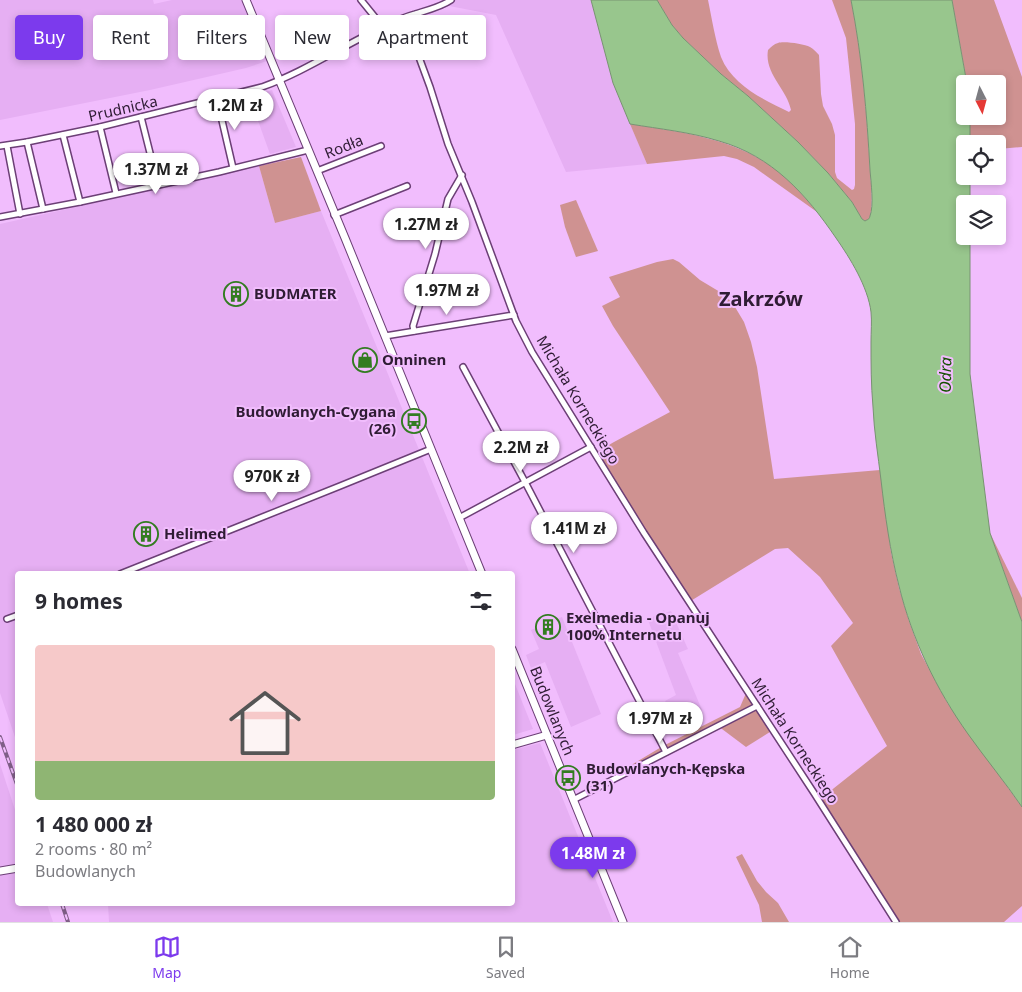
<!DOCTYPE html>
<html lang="en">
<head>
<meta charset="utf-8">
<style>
  body { margin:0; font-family:"Noto Sans",sans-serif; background:#f7f7f7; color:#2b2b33; height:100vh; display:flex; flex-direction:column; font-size:19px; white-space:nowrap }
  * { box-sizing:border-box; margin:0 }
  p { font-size:16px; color:#7c7c81 }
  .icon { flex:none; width:28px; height:28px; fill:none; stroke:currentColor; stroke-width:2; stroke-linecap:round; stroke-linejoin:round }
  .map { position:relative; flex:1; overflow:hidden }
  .sheet { position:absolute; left:15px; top:571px; width:500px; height:335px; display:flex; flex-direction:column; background:#fff; border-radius:5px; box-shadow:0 2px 8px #0003 }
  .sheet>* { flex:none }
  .hud { position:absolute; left:15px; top:15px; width:500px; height:45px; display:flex; gap:10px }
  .needle { width:32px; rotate:174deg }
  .controls { position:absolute; left:956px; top:75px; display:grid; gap:10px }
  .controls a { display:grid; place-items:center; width:50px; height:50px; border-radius:5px; background:#fff; box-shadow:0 2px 8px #0003; font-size:25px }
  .price { position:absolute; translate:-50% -42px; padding:0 11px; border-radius:18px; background:#fff; color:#222; font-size:16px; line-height:32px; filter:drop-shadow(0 1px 2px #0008) }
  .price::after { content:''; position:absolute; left:50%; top:30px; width:15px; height:11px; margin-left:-8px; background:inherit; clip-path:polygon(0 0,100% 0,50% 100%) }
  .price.selected { background:#7c3aed; color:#fff }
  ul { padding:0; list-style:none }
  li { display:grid; align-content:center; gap:10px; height:265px; padding:0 20px }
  li span { display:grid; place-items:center; height:155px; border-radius:5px; color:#555 }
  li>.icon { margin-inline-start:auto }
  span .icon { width:90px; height:90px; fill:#fffc; stroke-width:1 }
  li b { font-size:21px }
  h2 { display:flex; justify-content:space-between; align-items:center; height:60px; padding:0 20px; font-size:21px }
  .pill { padding:0 18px; border-radius:5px; background:#fff; box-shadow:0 2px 8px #0003; font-size:18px; line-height:45px }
  .pill.selected { background:#7c3aed; color:#fff }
  .menu { display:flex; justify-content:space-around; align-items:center; height:70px; border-top:1px solid #e1e1e2; background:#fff; font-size:14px; color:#7c7c81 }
  .menu a { display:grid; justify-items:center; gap:2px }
  .menu .selected { color:#7c3aed }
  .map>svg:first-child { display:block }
  .built { fill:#e6aff3 }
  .green { fill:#cf9291 }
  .water { fill:#98c68d; stroke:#789372 }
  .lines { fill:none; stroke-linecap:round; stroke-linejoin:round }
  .street-casing { stroke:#6c3f76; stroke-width:8 }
  .secondary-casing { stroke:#6c3f76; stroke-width:9 }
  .street { stroke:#fff; stroke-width:5 }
  .secondary { stroke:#fff; stroke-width:7 }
  .rail-casing { stroke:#805f88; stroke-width:4 }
  .rail { stroke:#f1bdfd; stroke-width:2; stroke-dasharray:5.5; stroke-linecap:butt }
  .labels { text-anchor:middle; stroke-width:4; stroke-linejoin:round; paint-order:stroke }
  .street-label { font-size:15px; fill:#2f1c34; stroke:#f1bdfd }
  .poi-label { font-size:15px; font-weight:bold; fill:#2f1c34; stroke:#f1bdfd; text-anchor:start }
  .water-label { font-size:16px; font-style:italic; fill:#145101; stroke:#f1bdfd }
  .district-label { font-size:20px; font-weight:bold; fill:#2f1c34; stroke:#f1bdfd }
</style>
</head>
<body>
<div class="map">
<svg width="1022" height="922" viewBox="0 0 1022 922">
  <rect width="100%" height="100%" fill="#f1bdfd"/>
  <g class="built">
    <polygon points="0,0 153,0 154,4 172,0 246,0 270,60 246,68 150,90 0,120"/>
    <polygon points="451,0 591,0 613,83 647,164 566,172 496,15 444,5"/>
    <polygon points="272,90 296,147 270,154 249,96"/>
    <polygon points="259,166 275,223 321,211 470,574 18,574 17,743 0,693 0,224"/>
    <polygon points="664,610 665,613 671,611 687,647 688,649 678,653 702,710 695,713 699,721 696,723 698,728 684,735 665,701 676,695 648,620"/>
    <polygon points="562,617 601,714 571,727 545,662 531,668 526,655 539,649 531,630"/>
    <polygon points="515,684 533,729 513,735 512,685"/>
    <polygon points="540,743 613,922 109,922 108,904 512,904 513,750"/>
    <polygon points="0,764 17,816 18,904 47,904 53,922 0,922"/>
  </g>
  <g class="green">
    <path d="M657,0h51c4,19 7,39 13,57 11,28 43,43 68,55l2,-2c-4,-21 -27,-36 -23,-60 3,-3 6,-6 10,-7 6,-2 26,1 32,4 4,2 6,5 9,8l2,39 2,12 9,18 3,11v37l2,6 15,12 2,-1 1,-4v-61l-9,-86 -14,-38h19c11,56 16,114 19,171 1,10 3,36 0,45 -1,4 -2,4 -5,5l-3,-2 -10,-17 -24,-29 -30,-31 -50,-46 -27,-22 -38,-36 -11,-13z"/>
    <polygon points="952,0 994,0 1022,77 1022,147 998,149 998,144 970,144 970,116 998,116 998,84 967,84"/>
    <path d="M630,124c56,9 115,15 158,56 11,10 20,21 29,32l-63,-45 -17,-8 -13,-3 -77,8z"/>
    <polygon points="301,157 321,211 275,223 259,166"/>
    <polygon points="576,200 598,251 576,257 565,227 560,205"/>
    <polygon points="673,259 679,262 700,280 720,292 732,302 744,322 751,342 757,367 774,479 880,470 891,552 899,588 909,621 921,654 948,704 1022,807 1022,906 1004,922 896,922 819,800 887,746 831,646 853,623 820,577 788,548 775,549 689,602 595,453 614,442 670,412 613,326 602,306 620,297 609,277 657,262"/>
    <polygon points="990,533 1022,598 1022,622"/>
    <polygon points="747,691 773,730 746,747 718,726 573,800 663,746 740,707"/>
    <polygon points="742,854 757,881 766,892 778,903 789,922 762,922 759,905 736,857"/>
  </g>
  <path class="water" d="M591,0h66l15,25 11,13 38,36 27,22 50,46 30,31 24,29 10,17 3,2c3,-2 4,-1 5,-5 4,-10 1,-34 0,-46 -3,-56 -8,-114 -19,-170h101l15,84h-2v32h5v28h-5v32h5v28h-5v32h5v138l20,159 32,89v185c-17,-25 -37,-49 -54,-73 -32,-45 -56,-95 -69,-148 -9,-35 -14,-71 -18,-106 -3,-25 -7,-49 -8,-73 -2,-22 -2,-44 -2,-65 0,-10 1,-21 0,-30 -3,-25 -21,-54 -35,-74 -30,-44 -64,-82 -117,-97 -29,-9 -59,-12 -89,-17l-17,-41z"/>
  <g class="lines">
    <defs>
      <g id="street">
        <polyline points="361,0 383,27"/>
        <polyline points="383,27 398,29 408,39 416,49 430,87 448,144 472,202 516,321 532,352 644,533 814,793 896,922"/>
        <polyline points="217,99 233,168"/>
        <polyline points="141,117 158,185"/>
        <polyline points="100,127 116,193"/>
        <polyline points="63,135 80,202"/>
        <polyline points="27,142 43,209"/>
        <path d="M0,146l27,-4 73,-15 162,-40c42,-15 80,-41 121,-60 10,-5 21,-10 32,-13 13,-4 26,-7 36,-14"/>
        <polyline points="7,146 20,214"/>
        <polyline points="317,171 381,146"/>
        <polyline points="334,215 407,186"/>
        <polyline points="0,217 80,202 219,172 308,150"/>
        <polyline points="414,331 413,326 435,254 448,199 462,175"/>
        <polyline points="385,336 514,315"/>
        <polyline points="463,367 525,482 666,752"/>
        <polyline points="459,518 591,447"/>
        <polyline points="120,574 340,486 431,449"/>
        <polyline points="7,619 18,615"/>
        <polyline points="573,800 757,706"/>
      </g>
      <g id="secondary">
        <polyline points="246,0 345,238 482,574"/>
        <polyline points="512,649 623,922"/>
        <polyline points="512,745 547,735"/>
        <polyline points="0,871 18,868"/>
      </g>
    </defs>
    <use href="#street" class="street-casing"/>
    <use href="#secondary" class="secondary-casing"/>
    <use href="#street" class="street"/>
    <use href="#secondary" class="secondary"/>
    <defs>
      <g id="rail">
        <polyline points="0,737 18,787"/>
        <polyline points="62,904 68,922"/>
      </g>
    </defs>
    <use href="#rail" class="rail-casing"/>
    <use href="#rail" class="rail"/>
  </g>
  <defs>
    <symbol id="building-ring" viewBox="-11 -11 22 22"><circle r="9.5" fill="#f1bdfd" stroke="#337c21" stroke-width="1.5"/><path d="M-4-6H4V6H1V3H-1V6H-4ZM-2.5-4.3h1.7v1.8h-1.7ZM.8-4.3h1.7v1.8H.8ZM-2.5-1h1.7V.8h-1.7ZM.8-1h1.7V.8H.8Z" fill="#337c21"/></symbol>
    <symbol id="shop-ring" viewBox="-11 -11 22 22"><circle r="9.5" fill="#f1bdfd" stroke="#337c21" stroke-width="1.5"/><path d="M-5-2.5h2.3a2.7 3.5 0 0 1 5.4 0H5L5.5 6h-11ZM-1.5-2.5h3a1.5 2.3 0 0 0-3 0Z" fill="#337c21"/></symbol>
    <symbol id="bus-ring" viewBox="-11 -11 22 22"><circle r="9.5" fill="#f1bdfd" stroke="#337c21" stroke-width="1.5"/><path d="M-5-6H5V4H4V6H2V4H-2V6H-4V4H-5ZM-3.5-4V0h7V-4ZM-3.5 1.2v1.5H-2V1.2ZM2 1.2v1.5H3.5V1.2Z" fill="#337c21"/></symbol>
  </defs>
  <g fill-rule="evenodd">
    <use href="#building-ring" x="222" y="280" width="28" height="28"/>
    <use href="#shop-ring" x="351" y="346" width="28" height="28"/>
    <use href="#bus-ring" x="400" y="407" width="28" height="28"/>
    <use href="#building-ring" x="132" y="520" width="28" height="28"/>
    <use href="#building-ring" x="534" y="613" width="28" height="28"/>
    <use href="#bus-ring" x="554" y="764" width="28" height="28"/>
  </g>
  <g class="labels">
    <g class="street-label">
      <text transform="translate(123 109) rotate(-13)" y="5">Prudnicka</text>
      <text transform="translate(344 147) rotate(-22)" y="5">Rodła</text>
      <text transform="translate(578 400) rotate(59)" y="5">Michała Korneckiego</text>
      <text transform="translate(552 711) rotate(68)" y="5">Budowlanych</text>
      <text transform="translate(795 741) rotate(57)" y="5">Michała Korneckiego</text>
    </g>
    <g class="poi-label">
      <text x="254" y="299">BUDMATER</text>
      <text x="382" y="365">Onninen</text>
      <text x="396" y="417" text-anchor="end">Budowlanych-Cygana<tspan x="396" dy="17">(26)</tspan></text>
      <text x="164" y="539">Helimed</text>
      <text x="566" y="623">Exelmedia - Opanuj<tspan x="566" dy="17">100% Internetu</tspan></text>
      <text x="586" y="774">Budowlanych-Kępska<tspan x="586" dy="17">(31)</tspan></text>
    </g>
    <g class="water-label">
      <text transform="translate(945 375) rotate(-89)" y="6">Odra</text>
    </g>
    <g class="district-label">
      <text x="761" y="306">Zakrzów</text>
    </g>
  </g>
</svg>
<div class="controls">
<a><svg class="needle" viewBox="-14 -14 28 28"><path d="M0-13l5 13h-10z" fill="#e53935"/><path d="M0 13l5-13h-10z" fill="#7c7c81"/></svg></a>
<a><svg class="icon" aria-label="locate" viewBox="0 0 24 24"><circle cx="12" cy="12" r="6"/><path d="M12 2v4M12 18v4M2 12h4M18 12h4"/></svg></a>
<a><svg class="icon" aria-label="layers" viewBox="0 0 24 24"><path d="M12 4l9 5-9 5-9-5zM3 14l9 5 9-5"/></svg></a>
</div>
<b class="price" style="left:235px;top:131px">1.2M zł</b>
<b class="price" style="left:156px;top:195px">1.37M zł</b>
<b class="price" style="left:426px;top:250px">1.27M zł</b>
<b class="price" style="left:447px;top:316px">1.97M zł</b>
<b class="price" style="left:521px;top:473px">2.2M zł</b>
<b class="price" style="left:272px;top:502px">970K zł</b>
<b class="price" style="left:574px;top:554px">1.41M zł</b>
<b class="price" style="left:660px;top:744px">1.97M zł</b>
<b class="price selected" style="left:593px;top:879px">1.48M zł</b>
<div class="hud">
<a class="pill selected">Buy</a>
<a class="pill">Rent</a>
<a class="pill">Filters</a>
<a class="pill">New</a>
<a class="pill">Apartment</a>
</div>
<section class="sheet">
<h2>9 homes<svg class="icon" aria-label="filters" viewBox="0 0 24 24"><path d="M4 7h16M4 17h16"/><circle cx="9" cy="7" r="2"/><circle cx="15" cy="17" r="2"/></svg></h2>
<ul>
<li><span style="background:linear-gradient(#f6c9c9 75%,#8fb573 0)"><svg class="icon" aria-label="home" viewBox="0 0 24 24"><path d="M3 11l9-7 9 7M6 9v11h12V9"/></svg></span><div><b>1 480 000 zł</b><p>2 rooms · 80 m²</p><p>Budowlanych</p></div></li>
</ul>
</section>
</div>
<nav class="menu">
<a class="selected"><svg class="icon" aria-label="map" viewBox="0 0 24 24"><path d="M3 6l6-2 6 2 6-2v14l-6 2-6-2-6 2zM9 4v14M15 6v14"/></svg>Map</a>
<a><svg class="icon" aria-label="saved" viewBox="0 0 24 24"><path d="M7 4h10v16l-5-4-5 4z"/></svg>Saved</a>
<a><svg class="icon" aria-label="home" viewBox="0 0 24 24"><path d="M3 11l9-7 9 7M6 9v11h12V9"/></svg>Home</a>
</nav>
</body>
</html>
